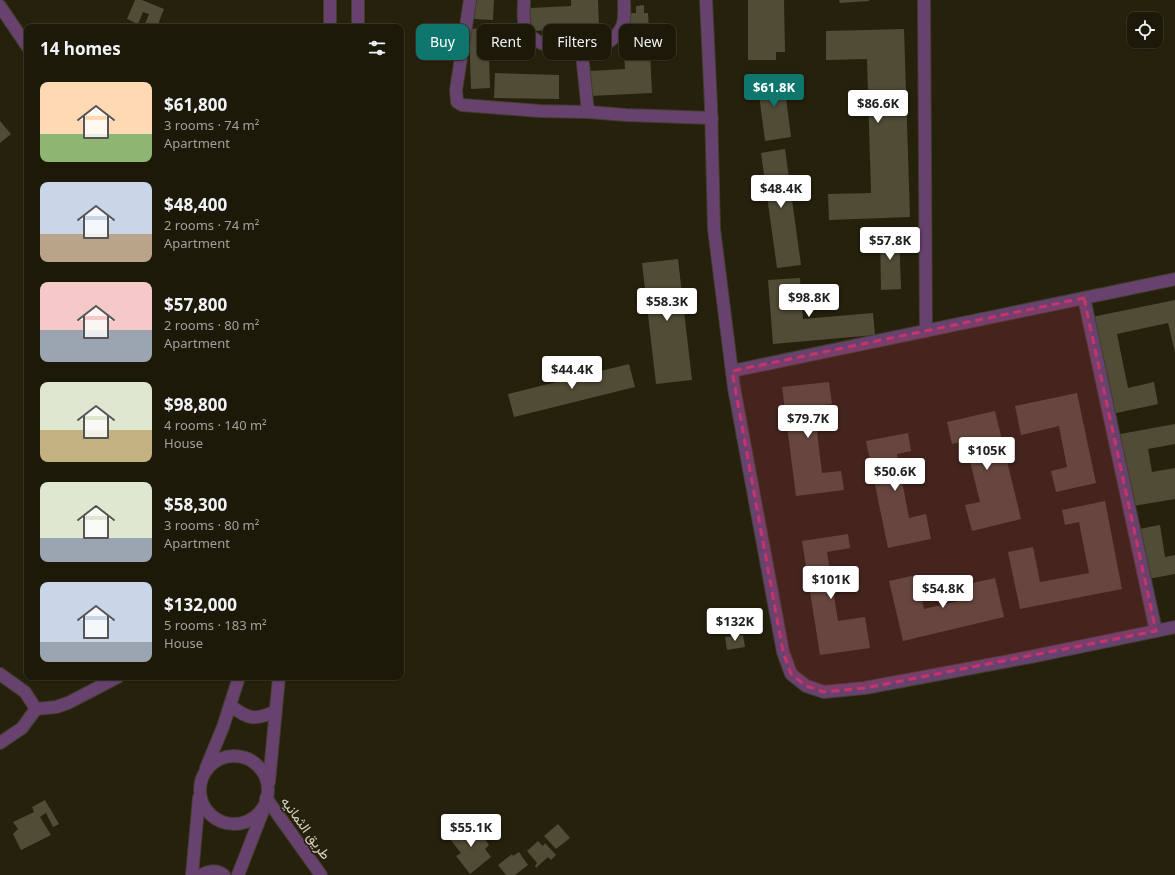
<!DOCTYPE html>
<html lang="en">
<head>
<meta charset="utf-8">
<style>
  body { margin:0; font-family:"Noto Sans",Vazirmatn,sans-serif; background:#252212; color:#f1f3f6; height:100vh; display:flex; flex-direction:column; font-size:15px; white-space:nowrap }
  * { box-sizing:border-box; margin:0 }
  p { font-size:13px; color:#a0a09c }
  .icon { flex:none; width:22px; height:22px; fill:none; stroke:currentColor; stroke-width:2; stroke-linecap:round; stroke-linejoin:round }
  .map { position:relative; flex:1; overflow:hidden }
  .side { position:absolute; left:24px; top:24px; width:380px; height:656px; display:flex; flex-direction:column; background:#1c1909; border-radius:8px; box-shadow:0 1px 3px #0004,0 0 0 1px #3a382a }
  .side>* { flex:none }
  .banner { position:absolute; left:416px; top:24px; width:380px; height:36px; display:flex; gap:8px }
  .controls { position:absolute; left:1127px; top:12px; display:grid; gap:8px }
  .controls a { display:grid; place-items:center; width:36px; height:36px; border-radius:8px; background:#1c1909; box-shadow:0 1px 3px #0004,0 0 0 1px #3a382a; font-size:20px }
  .price { position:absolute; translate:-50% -34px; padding:0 9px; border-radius:4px; background:#fff; color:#222; font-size:13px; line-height:26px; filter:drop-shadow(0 1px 2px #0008) }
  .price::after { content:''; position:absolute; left:50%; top:24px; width:12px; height:9px; margin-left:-6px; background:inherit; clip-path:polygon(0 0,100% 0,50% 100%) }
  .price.selected { background:#0f766e; color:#fff }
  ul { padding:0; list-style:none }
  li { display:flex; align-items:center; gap:12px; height:100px; padding:0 16px }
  li span { display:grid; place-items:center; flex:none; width:112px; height:80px; border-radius:8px; color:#555 }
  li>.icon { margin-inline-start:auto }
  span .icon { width:48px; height:48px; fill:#fffc; stroke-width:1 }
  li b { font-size:17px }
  h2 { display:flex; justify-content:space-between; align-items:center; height:48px; padding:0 16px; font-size:17px }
  .pill { padding:0 14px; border-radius:8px; background:#1c1909; box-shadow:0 1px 3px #0004,0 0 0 1px #3a382a; font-size:14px; line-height:36px }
  .pill.selected { background:#0f766e; color:#fff }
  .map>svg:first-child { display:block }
  .building { fill:#514c35 }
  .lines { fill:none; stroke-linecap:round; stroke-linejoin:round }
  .minor-casing { stroke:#423d2a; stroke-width:14 }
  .minor { stroke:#68426e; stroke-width:12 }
  .marked { fill:#c5346b; fill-opacity:0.2; stroke:#c5346b; stroke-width:3; stroke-dasharray:8 5; stroke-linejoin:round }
  .labels { text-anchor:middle; stroke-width:3.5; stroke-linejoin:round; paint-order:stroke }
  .street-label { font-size:14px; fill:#d5d2c5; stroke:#26210c }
</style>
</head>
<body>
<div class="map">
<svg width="1175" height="875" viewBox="0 0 1175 875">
  <rect width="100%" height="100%" fill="#26210c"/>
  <g class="building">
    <polygon points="135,0 142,0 164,9 157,27 152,27 145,24 149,14 143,12 138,24 127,19"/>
    <polygon points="475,0 494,0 493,20 474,19"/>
    <polygon points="571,0 598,0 599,28 531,31 530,8 571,6"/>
    <polygon points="748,0 784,0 785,52 776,52 776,60 748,60"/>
    <polygon points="839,0 869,0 869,1 840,3"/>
    <polygon points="644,5 644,13 648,13 652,93 590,96 589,71 625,69 624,45 629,44 629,37 638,36 638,33 630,30 630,13 636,13 636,6"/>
    <polygon points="488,28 490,88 471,89 469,29"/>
    <polygon points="904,29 910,217 829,220 828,194 871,193 867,59 826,60 826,31"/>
    <polygon points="495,73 559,75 559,99 494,98"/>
    <polygon points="783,75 791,137 765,141 757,79"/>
    <polygon points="0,121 11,134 0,143"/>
    <polygon points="785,149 801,265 777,268 761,153"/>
    <polygon points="880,231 899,231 901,289 881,290"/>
    <polygon points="678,259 692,380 656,384 642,263"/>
    <polygon points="800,278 803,319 873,313 875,335 773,344 768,280"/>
    <polygon points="1175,300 1175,352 1168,323 1117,334 1128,388 1154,382 1158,404 1112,414 1092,317"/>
    <polygon points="629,364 635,387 514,417 508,394"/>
    <polygon points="829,382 832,404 814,406 822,473 841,471 844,490 796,496 782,387"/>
    <polygon points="1077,393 1096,483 1056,492 1051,471 1067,467 1059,426 1021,435 1015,406"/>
    <polygon points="995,411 1021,519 972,531 965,505 980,502 965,441 952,444 947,422"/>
    <polygon points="1175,424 1175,444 1148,449 1152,472 1175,468 1175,499 1133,506 1120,434"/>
    <polygon points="908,433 911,451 897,454 909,518 926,514 931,539 888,548 866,441"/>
    <polygon points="1105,501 1122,589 1020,609 1008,552 1033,547 1040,582 1089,573 1079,522 1065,525 1062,510"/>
    <polygon points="1160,525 1165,557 1175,555 1175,574 1148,579 1139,529"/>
    <polygon points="848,534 850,548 827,552 838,621 865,617 870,648 820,655 802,541"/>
    <polygon points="916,575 924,609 972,598 968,584 995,578 1004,617 903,641 889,581"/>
    <polygon points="743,635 745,647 727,650 725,637"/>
    <polygon points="45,800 59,824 53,827 46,813 40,817 51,835 21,850 13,834 18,829 13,822 34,812 32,807"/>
    <polygon points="474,824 489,845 485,849 491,857 470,874 456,856 461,853 449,838 466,825 469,828"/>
    <polygon points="558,824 570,838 556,849 544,836"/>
    <polygon points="538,841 543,846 545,843 556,855 551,860 548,857 536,868 535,866 537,863 527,851"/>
    <polygon points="519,852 528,865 515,875 506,875 498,865 512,854 513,856"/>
  </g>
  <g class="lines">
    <defs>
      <g id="minor">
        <polyline points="330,0 330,27"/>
        <polyline points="470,0 456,90 457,102 462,105 540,111 588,112 626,115 712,118"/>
        <path d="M524,0c0,10 -2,21 2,30 3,6 13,13 20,15 6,1 56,0 61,-2 5,-3 10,-8 13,-13 6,-8 4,-21 4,-30"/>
        <polyline points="706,0 711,106 714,229 734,388 783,652 791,674 806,686 824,692 865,688 1030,657 1175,627"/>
        <polyline points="924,0 926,331"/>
        <polyline points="0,6 27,46"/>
        <polyline points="358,27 358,0"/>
        <polyline points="581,45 588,112"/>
        <polyline points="1084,298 1156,631"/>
        <polyline points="732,371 1175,279"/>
        <polyline points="0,674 25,692 36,709"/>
        <path d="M230,705c17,14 25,16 46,6"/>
        <polyline points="0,743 22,728 36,709 56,707 68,703 118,677"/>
        <circle cx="234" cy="790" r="34"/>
        <polyline points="206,768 223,727 239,677"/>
        <polyline points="269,782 279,677"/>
        <polyline points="266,798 321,875"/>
        <polyline points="192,875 199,798"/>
        <path d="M201,875c8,-4 15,-6 23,0"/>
        <polyline points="238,875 263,811"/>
      </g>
    </defs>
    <use href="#minor" class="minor-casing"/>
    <use href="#minor" class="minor"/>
  </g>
  <path class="marked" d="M1084,298l72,333 -291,57 -41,4 -18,-6 -15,-12 -8,-22 -51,-281z"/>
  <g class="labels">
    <g class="street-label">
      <text transform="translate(306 828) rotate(54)" y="5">طريق الثمانيه</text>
    </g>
  </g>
</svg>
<div class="controls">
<a><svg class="icon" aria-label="locate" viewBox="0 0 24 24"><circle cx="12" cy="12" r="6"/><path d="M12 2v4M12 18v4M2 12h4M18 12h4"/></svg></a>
</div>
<b class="price selected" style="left:774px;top:108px">$61.8K</b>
<b class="price" style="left:878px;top:124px">$86.6K</b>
<b class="price" style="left:781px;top:209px">$48.4K</b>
<b class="price" style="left:890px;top:261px">$57.8K</b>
<b class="price" style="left:809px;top:318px">$98.8K</b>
<b class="price" style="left:667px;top:322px">$58.3K</b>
<b class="price" style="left:572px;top:390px">$44.4K</b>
<b class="price" style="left:808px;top:439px">$79.7K</b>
<b class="price" style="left:987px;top:471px">$105K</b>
<b class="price" style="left:895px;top:492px">$50.6K</b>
<b class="price" style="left:831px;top:600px">$101K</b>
<b class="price" style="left:943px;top:609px">$54.8K</b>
<b class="price" style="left:735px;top:642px">$132K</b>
<b class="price" style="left:471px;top:848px">$55.1K</b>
<div class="banner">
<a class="pill selected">Buy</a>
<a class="pill">Rent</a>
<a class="pill">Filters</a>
<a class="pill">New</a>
</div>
<section class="side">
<h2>14 homes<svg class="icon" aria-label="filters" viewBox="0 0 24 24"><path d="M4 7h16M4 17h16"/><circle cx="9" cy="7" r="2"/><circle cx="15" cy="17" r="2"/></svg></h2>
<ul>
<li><span style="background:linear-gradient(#ffd9b3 65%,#8fb573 0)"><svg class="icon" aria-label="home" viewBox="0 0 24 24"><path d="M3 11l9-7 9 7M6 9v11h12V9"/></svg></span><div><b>$61,800</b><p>3 rooms · 74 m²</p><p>Apartment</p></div></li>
<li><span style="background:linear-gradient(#c9d6e8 65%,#b9a48a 0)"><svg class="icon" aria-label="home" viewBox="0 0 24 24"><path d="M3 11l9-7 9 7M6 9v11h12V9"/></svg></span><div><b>$48,400</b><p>2 rooms · 74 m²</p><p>Apartment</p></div></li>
<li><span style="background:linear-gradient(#f6c9c9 60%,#9aa5b1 0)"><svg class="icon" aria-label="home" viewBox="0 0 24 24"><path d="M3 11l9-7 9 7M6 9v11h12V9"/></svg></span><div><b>$57,800</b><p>2 rooms · 80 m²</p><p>Apartment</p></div></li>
<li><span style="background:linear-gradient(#dfe7d0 60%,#c2b280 0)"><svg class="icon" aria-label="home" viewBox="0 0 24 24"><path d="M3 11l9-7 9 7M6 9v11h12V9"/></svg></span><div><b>$98,800</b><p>4 rooms · 140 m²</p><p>House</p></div></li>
<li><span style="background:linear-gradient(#dfe7d0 70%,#9aa5b1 0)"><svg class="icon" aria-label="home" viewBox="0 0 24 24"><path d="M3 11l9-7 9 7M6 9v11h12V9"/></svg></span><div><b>$58,300</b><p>3 rooms · 80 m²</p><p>Apartment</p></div></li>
<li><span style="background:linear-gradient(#c9d6e8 75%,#9aa5b1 0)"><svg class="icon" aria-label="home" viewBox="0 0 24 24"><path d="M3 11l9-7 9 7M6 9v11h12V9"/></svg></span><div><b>$132,000</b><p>5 rooms · 183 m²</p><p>House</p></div></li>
</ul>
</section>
</div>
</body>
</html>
